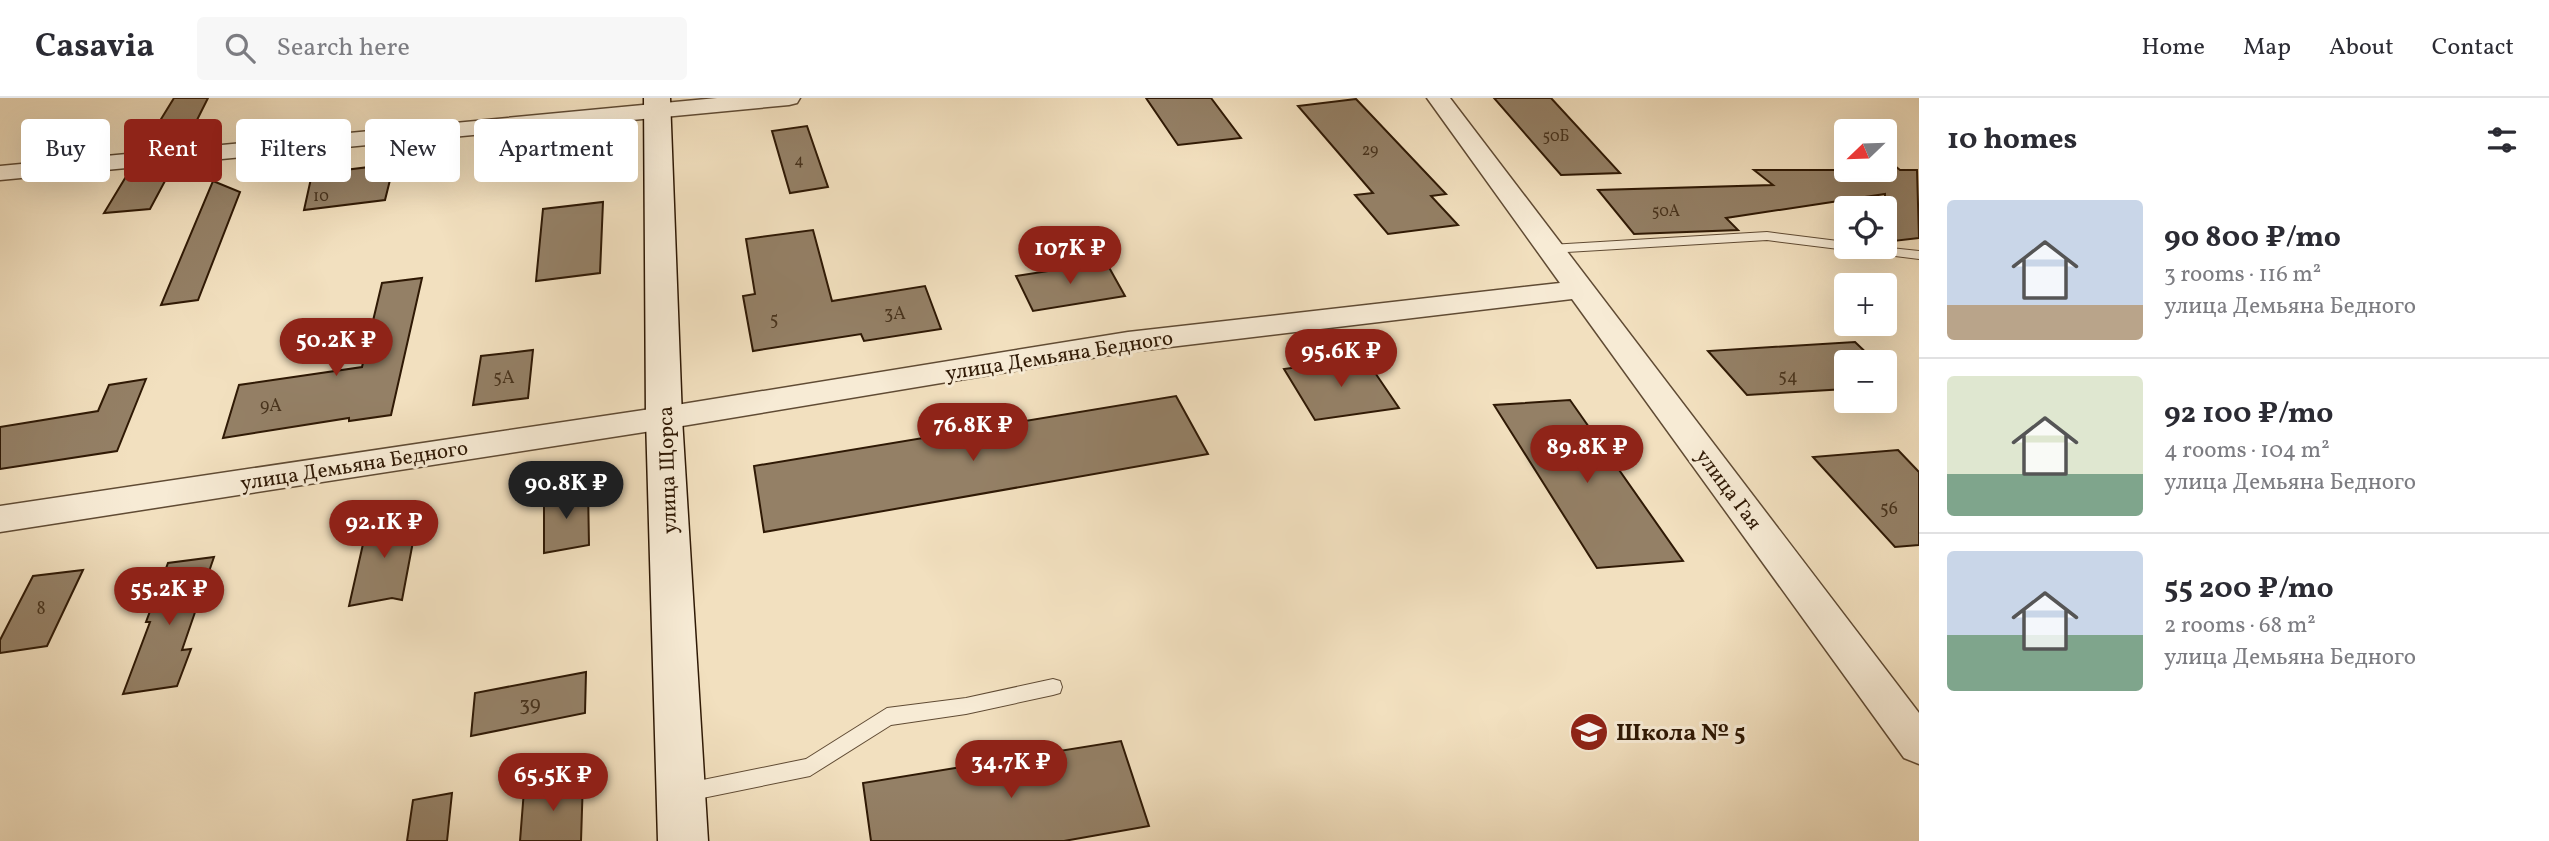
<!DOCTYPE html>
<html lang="en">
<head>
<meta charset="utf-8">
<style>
  body { margin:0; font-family:Vollkorn,serif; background:#f7f7f7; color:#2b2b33; height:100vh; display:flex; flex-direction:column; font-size:26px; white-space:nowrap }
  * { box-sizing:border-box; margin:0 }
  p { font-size:23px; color:#7c7c81 }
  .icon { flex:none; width:38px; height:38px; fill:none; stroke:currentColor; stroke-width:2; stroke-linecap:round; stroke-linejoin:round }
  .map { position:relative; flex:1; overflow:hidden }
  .drawer { display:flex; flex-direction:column; background:#fff; width:630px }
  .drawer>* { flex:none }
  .banner { position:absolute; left:21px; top:21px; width:665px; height:63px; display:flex; gap:14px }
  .needle { width:46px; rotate:247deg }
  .controls { position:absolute; left:1834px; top:21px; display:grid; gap:14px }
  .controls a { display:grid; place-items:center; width:63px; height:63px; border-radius:7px; background:#fff; box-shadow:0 7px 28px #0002; font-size:35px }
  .price { position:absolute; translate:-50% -60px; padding:0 16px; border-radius:24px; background:#8f2418; color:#fff; font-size:23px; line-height:46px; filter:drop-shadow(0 2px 4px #0008) }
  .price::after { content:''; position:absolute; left:50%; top:42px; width:21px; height:16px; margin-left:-10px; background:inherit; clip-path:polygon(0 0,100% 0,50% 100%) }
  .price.on { background:#222; color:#fff }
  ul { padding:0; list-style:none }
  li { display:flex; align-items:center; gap:21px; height:175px; padding:0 28px }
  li+li { border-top:2px solid #e1e1e2 }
  li span { display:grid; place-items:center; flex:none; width:196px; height:140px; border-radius:7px; color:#555 }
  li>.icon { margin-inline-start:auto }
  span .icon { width:84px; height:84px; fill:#fffc; stroke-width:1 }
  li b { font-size:30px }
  h2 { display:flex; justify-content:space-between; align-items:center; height:84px; padding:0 28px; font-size:30px }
  .pill { padding:0 24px; border-radius:7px; background:#fff; box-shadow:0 7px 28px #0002; font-size:24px; line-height:63px }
  .pill.on { background:#8f2418; color:#fff }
  header { display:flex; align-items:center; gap:42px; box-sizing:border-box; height:98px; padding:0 35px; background:#fff; border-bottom:2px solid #e1e1e2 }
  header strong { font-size:33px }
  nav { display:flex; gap:38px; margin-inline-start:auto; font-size:24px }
  .search { width:490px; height:63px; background:#f7f7f7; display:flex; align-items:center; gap:18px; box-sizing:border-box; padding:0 24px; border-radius:7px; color:#7c7c81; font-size:26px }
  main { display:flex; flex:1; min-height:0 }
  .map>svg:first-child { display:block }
  .building { fill:#948066; stroke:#2f1905; stroke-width:2 }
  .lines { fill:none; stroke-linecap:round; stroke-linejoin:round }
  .lane-casing { stroke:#604b34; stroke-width:2 }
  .street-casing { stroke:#604b34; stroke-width:3 }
  .secondary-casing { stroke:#2f1905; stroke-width:3 }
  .lane { fill:#f7ebd5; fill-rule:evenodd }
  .street { fill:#f7ebd5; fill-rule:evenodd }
  .secondary { fill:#f7ebd5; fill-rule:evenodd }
  .labels { text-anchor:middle; stroke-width:6; stroke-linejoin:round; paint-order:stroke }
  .far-number-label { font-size:16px; fill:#48331d }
  .number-label { font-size:18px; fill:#48331d }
  .street-label { font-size:21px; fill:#2f1905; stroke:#f7ebd5 }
  .near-number-label { font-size:21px; fill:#48331d }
  .near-poi-label { font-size:24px; font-weight:bold; fill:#2f1905; stroke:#f7ebd5; text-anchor:start }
</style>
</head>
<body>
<header>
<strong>Casavia</strong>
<div class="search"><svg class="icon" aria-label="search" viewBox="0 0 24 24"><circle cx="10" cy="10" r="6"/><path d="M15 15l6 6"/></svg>Search here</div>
<nav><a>Home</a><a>Map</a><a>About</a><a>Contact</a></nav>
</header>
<main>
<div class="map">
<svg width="1919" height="743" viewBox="0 0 1919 743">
  <rect width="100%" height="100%" fill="#f2e0bf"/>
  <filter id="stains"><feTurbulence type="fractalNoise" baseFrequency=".00286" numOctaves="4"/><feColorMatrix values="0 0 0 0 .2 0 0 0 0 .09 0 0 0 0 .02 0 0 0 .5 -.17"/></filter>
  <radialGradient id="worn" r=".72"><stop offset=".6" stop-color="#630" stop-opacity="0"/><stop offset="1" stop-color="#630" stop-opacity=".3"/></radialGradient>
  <g class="building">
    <polygon points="174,0 208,0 184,48 142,52"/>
    <polygon points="1146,0 1211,0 1241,40 1178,47"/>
    <polygon points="1494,0 1551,0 1620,75 1561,77"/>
    <polygon points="1356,1 1446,96 1431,98 1458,127 1388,136 1355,97 1373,95 1298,8"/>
    <polygon points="807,28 828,89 790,95 772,33"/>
    <polygon points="1885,60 1900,72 1917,72 1919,140 1885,144 1885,96 1726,120 1738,132 1634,136 1598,92 1773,87 1754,72 1885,72"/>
    <polygon points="394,66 385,102 304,112 312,76"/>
    <polygon points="173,68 150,111 104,115 130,72"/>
    <polygon points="213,83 240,94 198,202 161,207"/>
    <polygon points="603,104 600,175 536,183 543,111"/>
    <polygon points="813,132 832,203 925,188 941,231 864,243 861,236 753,253 743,198 755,196 746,141"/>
    <polygon points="1106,164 1125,198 1033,213 1016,178"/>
    <polygon points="422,180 391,317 349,323 349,320 223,340 239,287 362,269 382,185"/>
    <polygon points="1855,244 1876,264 1846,264 1846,291 1747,297 1708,253"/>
    <polygon points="533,252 528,300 473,307 481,258"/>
    <polygon points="1365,260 1399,310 1315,322 1284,271"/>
    <polygon points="146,281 117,353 0,371 0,329 98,313 109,287"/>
    <polygon points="1176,298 1208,356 764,434 754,368"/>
    <polygon points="1570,302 1683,463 1597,470 1494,307"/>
    <polygon points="1898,352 1919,374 1919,447 1895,449 1813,359"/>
    <polygon points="588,390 589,447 544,455 544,398"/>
    <polygon points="418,417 402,502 392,500 349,508 368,424"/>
    <polygon points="214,459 182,552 191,551 177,588 123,596 150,524 146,524 168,465"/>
    <polygon points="83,472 47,548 0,555 0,542 33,478"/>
    <polygon points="586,574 585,615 471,638 475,595"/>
    <polygon points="1121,643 1149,728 1064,743 871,743 863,685"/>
    <polygon points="583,681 581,743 520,743 524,692"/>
    <polygon points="452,695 447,743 407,743 413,702"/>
  </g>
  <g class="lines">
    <defs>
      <g id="lane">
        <polygon points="1767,134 1846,144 1846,149 1881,149 1919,153 1919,161 1767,142 1550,155 1544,151 1550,147"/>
        <polygon points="1053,581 1060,583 1062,589 1060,595 1053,597 966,616 891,627 810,678 683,704 676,702 673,695 676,688 683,686 806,661 887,610 966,600"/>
      </g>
      <g id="street">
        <polygon points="717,0 800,0 797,5 789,7 0,82 0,68"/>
        <polygon points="1427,0 1450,0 1919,615 1919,666 1904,660 1572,201 1128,254 664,331 0,434 0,408 664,309 1128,234 1560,185"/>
      </g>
      <polygon id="secondary" points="644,0 670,0 682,320 708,743 658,743 646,320"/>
    </defs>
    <use href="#lane" class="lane-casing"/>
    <use href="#street" class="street-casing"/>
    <use href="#secondary" class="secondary-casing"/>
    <use href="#lane" class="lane"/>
    <use href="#street" class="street"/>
    <use href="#secondary" class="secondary"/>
  </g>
  <defs>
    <symbol id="school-disc" viewBox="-11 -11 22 22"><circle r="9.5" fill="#8f2418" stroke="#f7ebd5"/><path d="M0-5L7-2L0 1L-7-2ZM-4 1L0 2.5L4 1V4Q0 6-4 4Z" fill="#fff"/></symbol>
  </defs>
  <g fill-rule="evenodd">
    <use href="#school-disc" x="1567" y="612" width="44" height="44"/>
  </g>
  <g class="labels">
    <g class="far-number-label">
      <text x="1556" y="43">50Б</text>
      <text x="1370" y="57">29</text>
      <text x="799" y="67">4</text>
      <text x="321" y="103">10</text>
      <text x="1666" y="118">50А</text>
    </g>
    <g class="number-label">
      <text x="895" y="221">3А</text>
      <text x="774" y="227">5</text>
      <text x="1788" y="284">54</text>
      <text x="504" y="285">5А</text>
      <text x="271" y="313">9А</text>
      <text x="1889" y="416">56</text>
      <text x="41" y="516">8</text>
    </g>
    <g class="street-label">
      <text transform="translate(1059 257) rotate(-9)" y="7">улица Демьяна Бедного</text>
      <text transform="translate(354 367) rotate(-9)" y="7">улица Демьяна Бедного</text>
      <text transform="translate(667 372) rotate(-92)" y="7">улица Щорса</text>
      <text transform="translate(1729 391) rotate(53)" y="7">улица Гая</text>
    </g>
    <g class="near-number-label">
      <text x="530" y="612">39</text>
    </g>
    <g class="near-poi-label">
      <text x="1616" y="642">Школа № 5</text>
    </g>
  </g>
  <rect width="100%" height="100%" filter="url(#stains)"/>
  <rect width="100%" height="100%" fill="url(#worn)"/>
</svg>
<div class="controls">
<a><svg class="needle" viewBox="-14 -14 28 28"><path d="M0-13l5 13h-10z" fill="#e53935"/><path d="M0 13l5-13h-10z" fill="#7c7c81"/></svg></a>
<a><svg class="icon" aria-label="locate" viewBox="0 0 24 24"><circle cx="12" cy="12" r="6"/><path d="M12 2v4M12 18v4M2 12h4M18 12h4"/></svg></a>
<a>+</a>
<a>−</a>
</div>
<b class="price" style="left:1070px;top:188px">107K ₽</b>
<b class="price" style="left:336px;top:280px">50.2K ₽</b>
<b class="price" style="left:1341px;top:291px">95.6K ₽</b>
<b class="price" style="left:973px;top:365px">76.8K ₽</b>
<b class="price" style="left:1587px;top:387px">89.8K ₽</b>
<b class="price on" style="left:566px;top:423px">90.8K ₽</b>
<b class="price" style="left:384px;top:462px">92.1K ₽</b>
<b class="price" style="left:169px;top:529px">55.2K ₽</b>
<b class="price" style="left:1011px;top:702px">34.7K ₽</b>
<b class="price" style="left:553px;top:715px">65.5K ₽</b>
<div class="banner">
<a class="pill">Buy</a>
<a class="pill on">Rent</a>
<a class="pill">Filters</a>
<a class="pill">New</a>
<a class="pill">Apartment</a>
</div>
</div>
<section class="drawer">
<h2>10 homes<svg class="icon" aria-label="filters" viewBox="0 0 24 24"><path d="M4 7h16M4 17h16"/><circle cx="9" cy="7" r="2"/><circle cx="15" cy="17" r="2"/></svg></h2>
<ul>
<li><span style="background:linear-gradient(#c9d6e8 75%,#b9a48a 0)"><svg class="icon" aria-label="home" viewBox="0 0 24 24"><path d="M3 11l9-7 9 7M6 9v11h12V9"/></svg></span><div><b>90 800 ₽/mo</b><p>3 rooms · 116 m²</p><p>улица Демьяна Бедного</p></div></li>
<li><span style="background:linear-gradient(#dfe7d0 70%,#7fa58c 0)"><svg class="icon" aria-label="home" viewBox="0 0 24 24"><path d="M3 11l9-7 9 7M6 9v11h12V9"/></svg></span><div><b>92 100 ₽/mo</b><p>4 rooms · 104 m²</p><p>улица Демьяна Бедного</p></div></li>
<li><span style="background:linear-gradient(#c9d6e8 60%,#7fa58c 0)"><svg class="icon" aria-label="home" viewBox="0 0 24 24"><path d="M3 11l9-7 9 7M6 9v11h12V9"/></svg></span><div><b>55 200 ₽/mo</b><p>2 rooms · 68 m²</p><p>улица Демьяна Бедного</p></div></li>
</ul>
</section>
</main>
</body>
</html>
